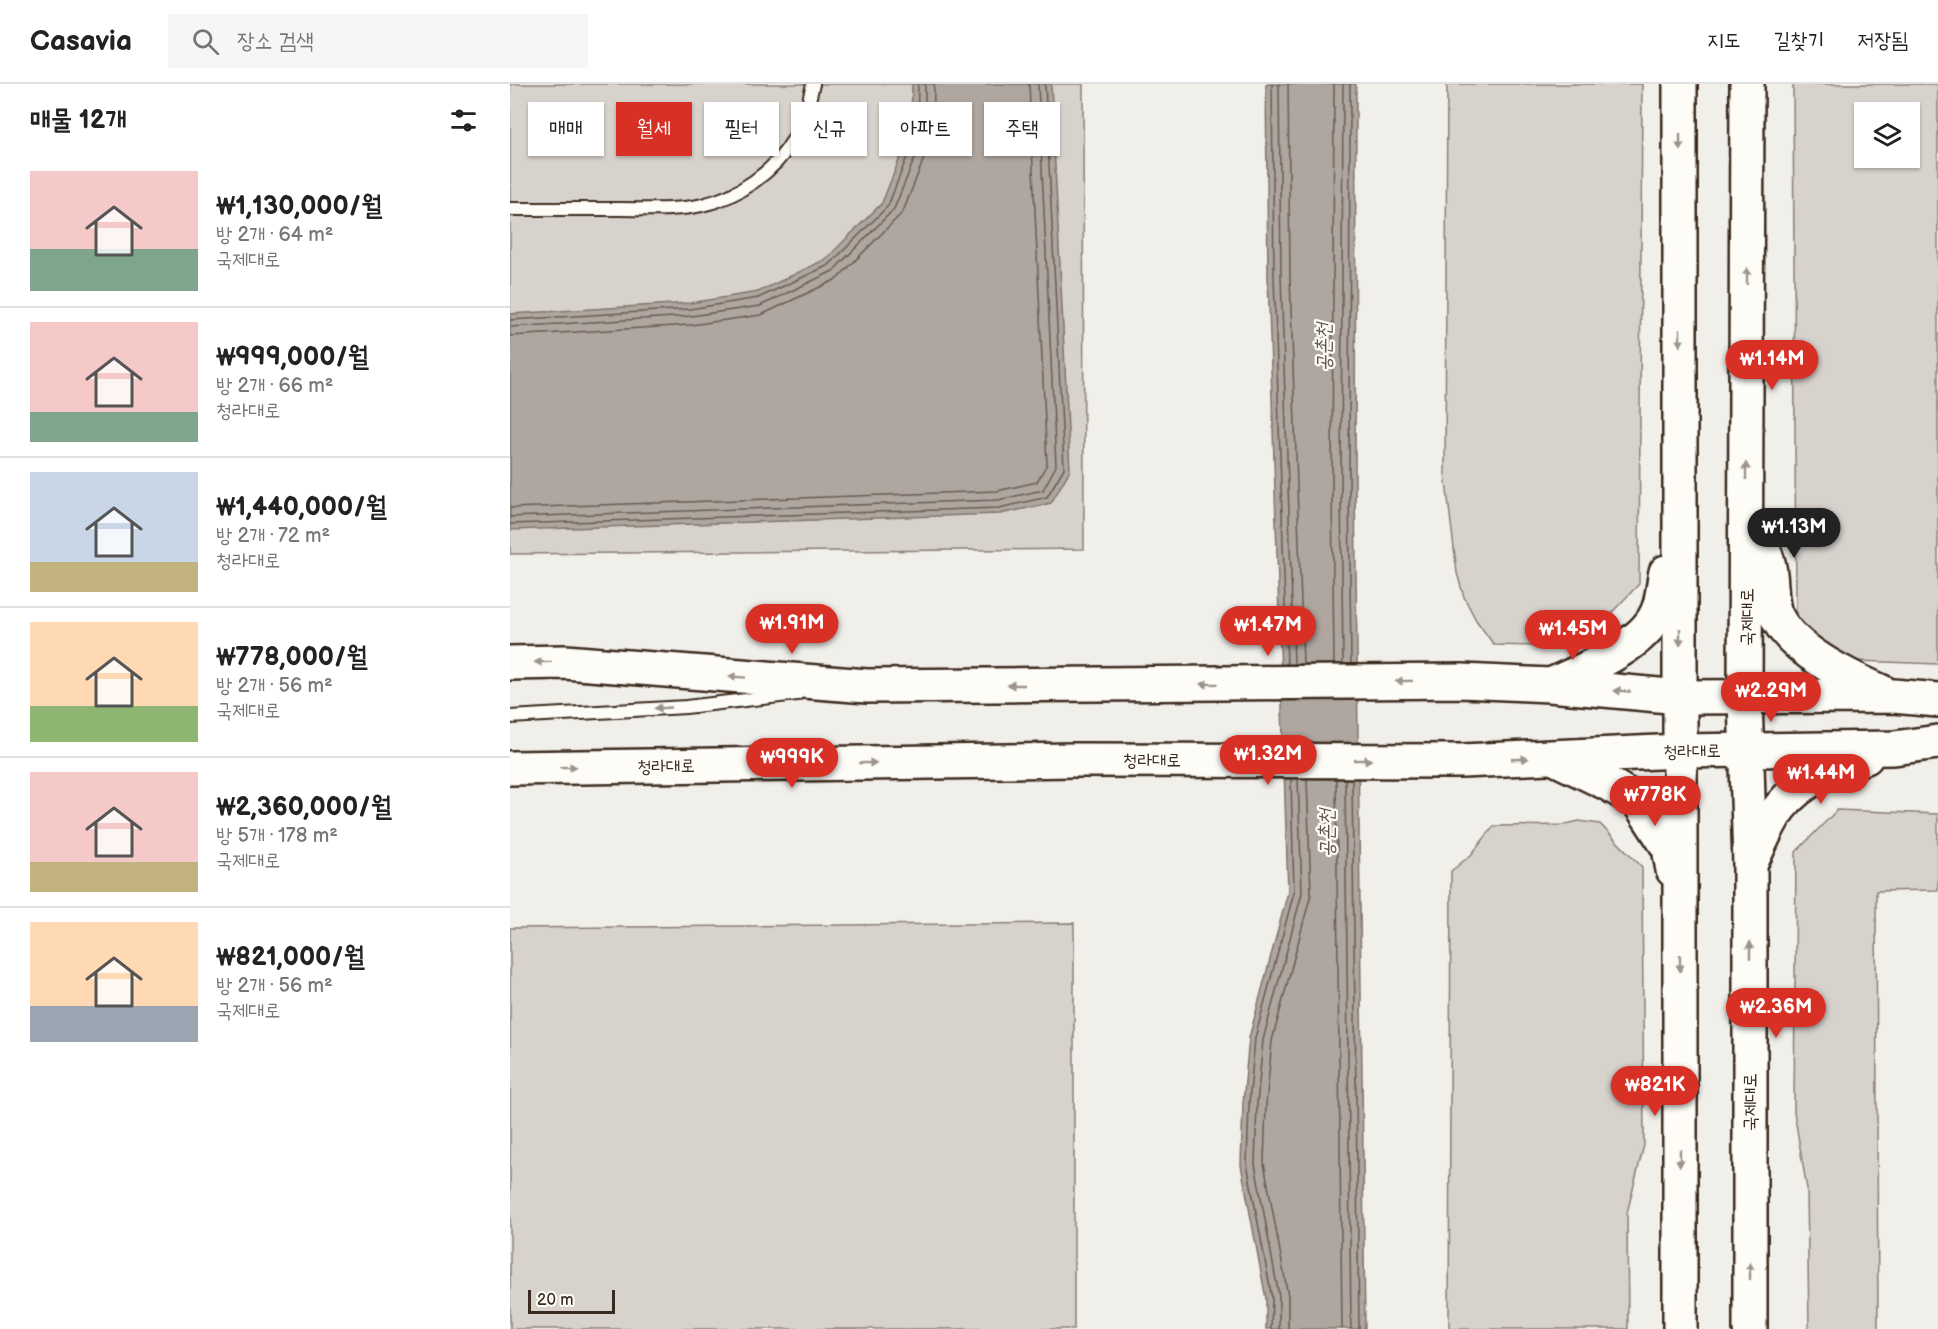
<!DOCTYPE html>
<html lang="ko">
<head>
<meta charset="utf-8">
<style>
  body { margin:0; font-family:"Balsamiq Sans","Poor Story",sans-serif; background:#f6f6f6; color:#222; height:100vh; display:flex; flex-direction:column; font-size:22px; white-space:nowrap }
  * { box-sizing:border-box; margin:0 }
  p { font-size:20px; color:#767676 }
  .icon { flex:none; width:33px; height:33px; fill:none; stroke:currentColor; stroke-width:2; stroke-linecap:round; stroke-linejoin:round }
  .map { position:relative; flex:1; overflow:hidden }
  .sheet { display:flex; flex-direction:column; background:#fff; width:510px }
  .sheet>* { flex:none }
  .hud { position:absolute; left:18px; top:18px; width:570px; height:54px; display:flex; gap:12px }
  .tools { position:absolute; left:1344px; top:18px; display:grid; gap:12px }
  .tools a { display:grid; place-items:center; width:66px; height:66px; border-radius:0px; background:#fff; box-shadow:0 2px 4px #0004; font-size:30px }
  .scale { position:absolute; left:18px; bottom:15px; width:87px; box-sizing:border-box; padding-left:6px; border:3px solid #3b2a1e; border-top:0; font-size:16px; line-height:21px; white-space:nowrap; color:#3b2a1e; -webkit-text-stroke:4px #fdfcf7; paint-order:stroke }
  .price { position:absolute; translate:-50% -51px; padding:0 14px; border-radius:21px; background:#d93025; color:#fff; font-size:20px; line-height:39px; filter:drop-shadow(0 2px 3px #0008) }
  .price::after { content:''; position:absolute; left:50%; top:36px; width:18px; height:14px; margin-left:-9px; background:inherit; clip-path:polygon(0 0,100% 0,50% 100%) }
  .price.selected { background:#222; color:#fff }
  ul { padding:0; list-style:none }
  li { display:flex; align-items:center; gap:18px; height:150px; padding:0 30px }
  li+li { border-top:2px solid #e0e0e0 }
  li span { display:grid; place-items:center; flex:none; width:168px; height:120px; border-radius:0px; color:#555 }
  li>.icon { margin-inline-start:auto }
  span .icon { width:72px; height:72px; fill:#fffc; stroke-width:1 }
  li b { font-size:26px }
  h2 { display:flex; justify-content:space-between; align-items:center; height:72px; padding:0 30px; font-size:26px }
  .pill { padding:0 21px; border-radius:0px; background:#fff; box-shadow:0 2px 4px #0004; font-size:21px; line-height:54px }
  .pill.selected { background:#d93025; color:#fff }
  header { display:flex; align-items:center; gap:36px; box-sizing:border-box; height:84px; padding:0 30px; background:#fff; border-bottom:2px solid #e0e0e0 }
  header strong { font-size:28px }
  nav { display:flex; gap:33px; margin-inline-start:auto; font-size:21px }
  .search { width:420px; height:54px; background:#f6f6f6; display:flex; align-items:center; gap:15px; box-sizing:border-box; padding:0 21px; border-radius:0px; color:#767676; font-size:22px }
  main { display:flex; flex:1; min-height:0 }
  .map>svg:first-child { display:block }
  .green { fill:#d7d2cc; stroke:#897e75; stroke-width:1.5; fill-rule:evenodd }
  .water { fill:#aea69f; stroke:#80746b; stroke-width:1.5 }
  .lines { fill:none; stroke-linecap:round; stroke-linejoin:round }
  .shore { stroke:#695c52; stroke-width:1.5 }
  .lane-casing { stroke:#3b2a1e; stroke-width:16 }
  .secondary-casing { stroke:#3b2a1e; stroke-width:38 }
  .lane { stroke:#fdfcf7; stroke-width:12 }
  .secondary { stroke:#fdfcf7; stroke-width:33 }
  .oneway { fill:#9c938a }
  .labels { text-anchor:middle; stroke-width:4.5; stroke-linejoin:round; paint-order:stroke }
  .street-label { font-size:18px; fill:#3b2a1e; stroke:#fdfcf7 }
  .water-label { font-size:20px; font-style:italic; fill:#63554b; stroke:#fdfcf7 }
</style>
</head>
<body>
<header>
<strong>Casavia</strong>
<div class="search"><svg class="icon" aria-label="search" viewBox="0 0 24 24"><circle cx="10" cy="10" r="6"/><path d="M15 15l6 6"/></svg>장소 검색</div>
<nav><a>지도</a><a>길찾기</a><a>저장됨</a></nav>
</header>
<main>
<section class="sheet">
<h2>매물 12개<svg class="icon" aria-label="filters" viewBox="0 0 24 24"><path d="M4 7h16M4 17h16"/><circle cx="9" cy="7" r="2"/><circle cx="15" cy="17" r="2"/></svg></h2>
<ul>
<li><span style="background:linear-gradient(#f6c9c9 65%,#7fa58c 0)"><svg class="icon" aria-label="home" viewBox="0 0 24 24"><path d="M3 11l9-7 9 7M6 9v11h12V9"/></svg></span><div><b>₩1,130,000/월</b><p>방 2개 · 64 m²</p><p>국제대로</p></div></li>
<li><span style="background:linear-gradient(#f6c9c9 75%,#7fa58c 0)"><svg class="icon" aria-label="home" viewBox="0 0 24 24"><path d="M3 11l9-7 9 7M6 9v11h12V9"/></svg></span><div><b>₩999,000/월</b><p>방 2개 · 66 m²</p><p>청라대로</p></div></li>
<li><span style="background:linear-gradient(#c9d6e8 75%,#c2b280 0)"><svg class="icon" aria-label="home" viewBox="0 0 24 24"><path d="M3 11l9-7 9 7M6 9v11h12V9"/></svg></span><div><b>₩1,440,000/월</b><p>방 2개 · 72 m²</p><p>청라대로</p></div></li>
<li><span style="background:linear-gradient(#ffd9b3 70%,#8fb573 0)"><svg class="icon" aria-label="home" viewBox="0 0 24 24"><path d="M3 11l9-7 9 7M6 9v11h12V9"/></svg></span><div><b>₩778,000/월</b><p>방 2개 · 56 m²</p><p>국제대로</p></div></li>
<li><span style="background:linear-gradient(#f6c9c9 75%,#c2b280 0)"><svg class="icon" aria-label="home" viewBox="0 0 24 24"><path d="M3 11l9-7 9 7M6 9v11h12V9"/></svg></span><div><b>₩2,360,000/월</b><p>방 5개 · 178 m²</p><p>국제대로</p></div></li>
<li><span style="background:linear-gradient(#ffd9b3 70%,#9aa5b1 0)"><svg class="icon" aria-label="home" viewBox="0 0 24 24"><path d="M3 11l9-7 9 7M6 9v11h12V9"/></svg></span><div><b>₩821,000/월</b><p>방 2개 · 56 m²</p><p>국제대로</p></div></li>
</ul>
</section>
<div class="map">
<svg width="1428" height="1245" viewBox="0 0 1428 1245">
  <rect width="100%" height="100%" fill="#f1efea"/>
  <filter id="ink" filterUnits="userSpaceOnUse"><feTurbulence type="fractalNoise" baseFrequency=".0167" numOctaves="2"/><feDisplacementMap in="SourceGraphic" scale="12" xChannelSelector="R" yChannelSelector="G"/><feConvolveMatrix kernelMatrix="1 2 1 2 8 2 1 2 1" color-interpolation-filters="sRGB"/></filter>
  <g filter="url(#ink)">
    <g class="green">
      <polygon points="0,0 573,0 574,465 0,470"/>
      <polygon points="937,0 1132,0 1129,500 1069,563 984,561 966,536 954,513 947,489 935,390"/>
      <path d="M1283,0h145v580l-81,-3 -26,-4 -29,-30 -6,-16zM1354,28h46v46h-46z"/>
      <polygon points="1327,726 1428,730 1428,806 1366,807 1368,1245 1299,1245 1297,1105 1284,1028 1286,768"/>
      <polygon points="1069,737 1090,740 1132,783 1134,1061 1117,1129 1118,1245 939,1245 941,787 961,771 984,742 1052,741"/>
      <polygon points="564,839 564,1245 0,1245 0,844"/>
    </g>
    <g class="water">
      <polygon points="402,0 541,0 560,386 541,419 490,430 0,446 0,230 180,219 248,208 316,175 372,119 401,46"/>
      <polygon points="756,0 846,0 845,402 855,1245 756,1245 756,1215 731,1081 733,1019 739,954 778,808 758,192"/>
    </g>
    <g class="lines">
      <g class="shore">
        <polyline points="762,0 764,192 777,580"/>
        <polyline points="769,0 771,192 784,580"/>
        <polyline points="778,0 780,192 793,580"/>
        <polyline points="824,0 822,402 824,580"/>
        <polyline points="833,0 831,402 833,580"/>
        <polyline points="840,0 839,402 841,580"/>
        <polyline points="0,236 180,225 248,214 319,181 378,122 407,47 408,0"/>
        <polyline points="0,243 181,232 250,222 323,187 384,125 415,49 415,0"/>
        <polyline points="0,252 181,241 251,231 327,195 393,128 423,51 424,0"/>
        <polyline points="0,424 487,407 527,398 537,380 519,0"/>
        <polyline points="0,433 488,416 533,406 546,382 528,0"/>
        <polyline points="0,440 489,424 537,413 554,384 535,0"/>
        <polyline points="826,695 832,1245"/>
        <polyline points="835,695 841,1245"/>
        <polyline points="842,695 849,1245"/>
        <polyline points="761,1245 762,1214 737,1080 739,1020 745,954 784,808 781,695"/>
        <polyline points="769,1245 769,1213 745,1080 747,1020 753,956 792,809 788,695"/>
        <polyline points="778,1245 778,1212 754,1079 756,1021 762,957 801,810 797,695"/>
      </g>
      <defs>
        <g id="lane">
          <path d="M0,125c37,0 73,0 110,0 27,0 56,2 82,-4 36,-8 72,-33 91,-65 10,-17 16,-37 20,-56"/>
          <polyline points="0,633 176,623 287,610"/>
        </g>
        <g id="secondary">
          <polyline points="1170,0 1170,1245"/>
          <polyline points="1237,0 1235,613 1240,781 1240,1245"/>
          <path d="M1243,444c6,12 14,26 16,39 3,14 1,33 6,46 15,37 73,64 107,79"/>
          <polyline points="0,579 55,578 357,602 952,597 1040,601 1170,613 1383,612 1428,616"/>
          <path d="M1043,600c31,-14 90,-38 104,-71 6,-12 6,-29 9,-41"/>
          <polyline points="1047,675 1097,699 1129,718 1159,764 1163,786"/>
          <polyline points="0,684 564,676 952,677 1170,667 1384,664 1428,658"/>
          <path d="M1242,776c9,-17 17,-39 29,-54 22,-27 53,-39 85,-49"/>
        </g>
      </defs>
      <use href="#lane" class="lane-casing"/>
      <use href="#secondary" class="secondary-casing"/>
      <use href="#lane" class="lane"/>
      <use href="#secondary" class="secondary"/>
    </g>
    <defs><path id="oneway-solid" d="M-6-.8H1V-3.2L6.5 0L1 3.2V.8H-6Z" transform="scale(1.5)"/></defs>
    <g class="oneway">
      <use href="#oneway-solid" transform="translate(1170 58) rotate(90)"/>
      <use href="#oneway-solid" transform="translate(1237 192) rotate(-90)"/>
      <use href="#oneway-solid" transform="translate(1170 254) rotate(90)"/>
      <use href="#oneway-solid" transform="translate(1236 387) rotate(-90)"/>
      <use href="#oneway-solid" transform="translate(1170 553) rotate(90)"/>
      <use href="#oneway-solid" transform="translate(33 578) rotate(179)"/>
      <use href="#oneway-solid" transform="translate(227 593) rotate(-176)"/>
      <use href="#oneway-solid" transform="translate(894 597) rotate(179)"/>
      <use href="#oneway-solid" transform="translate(699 600) rotate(179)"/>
      <use href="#oneway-solid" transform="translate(506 601) rotate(180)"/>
      <use href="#oneway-solid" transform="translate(1112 607) rotate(-175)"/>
      <use href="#oneway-solid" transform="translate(153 624) rotate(177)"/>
      <use href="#oneway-solid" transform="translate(1010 675) rotate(-2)"/>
      <use href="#oneway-solid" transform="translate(853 676)"/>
      <use href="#oneway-solid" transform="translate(358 679) rotate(-1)"/>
      <use href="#oneway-solid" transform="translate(58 683) rotate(-1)"/>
      <use href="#oneway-solid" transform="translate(1240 866) rotate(-90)"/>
      <use href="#oneway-solid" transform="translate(1170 879) rotate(90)"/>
      <use href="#oneway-solid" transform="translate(1170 1074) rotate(90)"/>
      <use href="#oneway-solid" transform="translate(1240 1187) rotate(-90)"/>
    </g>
  </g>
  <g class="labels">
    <g class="street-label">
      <text transform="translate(1237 533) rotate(-90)" y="6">국제대로</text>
      <text transform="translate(1182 667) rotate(-1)" y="6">청라대로</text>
      <text x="642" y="682">청라대로</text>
      <text transform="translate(156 682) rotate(-1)" y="6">청라대로</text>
      <text transform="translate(1240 1018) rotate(-90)" y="6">국제대로</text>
    </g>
    <g class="water-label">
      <text transform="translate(813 263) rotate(-90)" y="7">공촌천</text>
      <text transform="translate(816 749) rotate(-90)" y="7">공촌천</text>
    </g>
  </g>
</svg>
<div class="tools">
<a><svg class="icon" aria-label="layers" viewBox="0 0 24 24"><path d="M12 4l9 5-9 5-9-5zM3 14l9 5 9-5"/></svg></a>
</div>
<div class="scale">20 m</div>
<b class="price" style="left:1262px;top:307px">₩1.14M</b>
<b class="price selected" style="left:1284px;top:475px">₩1.13M</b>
<b class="price" style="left:282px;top:571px">₩1.91M</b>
<b class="price" style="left:758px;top:573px">₩1.47M</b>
<b class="price" style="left:1063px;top:577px">₩1.45M</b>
<b class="price" style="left:1261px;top:639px">₩2.29M</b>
<b class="price" style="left:758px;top:702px">₩1.32M</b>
<b class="price" style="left:282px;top:705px">₩999K</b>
<b class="price" style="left:1311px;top:721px">₩1.44M</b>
<b class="price" style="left:1145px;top:743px">₩778K</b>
<b class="price" style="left:1266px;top:955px">₩2.36M</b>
<b class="price" style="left:1145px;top:1033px">₩821K</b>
<div class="hud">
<a class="pill">매매</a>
<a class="pill selected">월세</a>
<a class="pill">필터</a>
<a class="pill">신규</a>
<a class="pill">아파트</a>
<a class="pill">주택</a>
</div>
</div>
</main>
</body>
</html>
